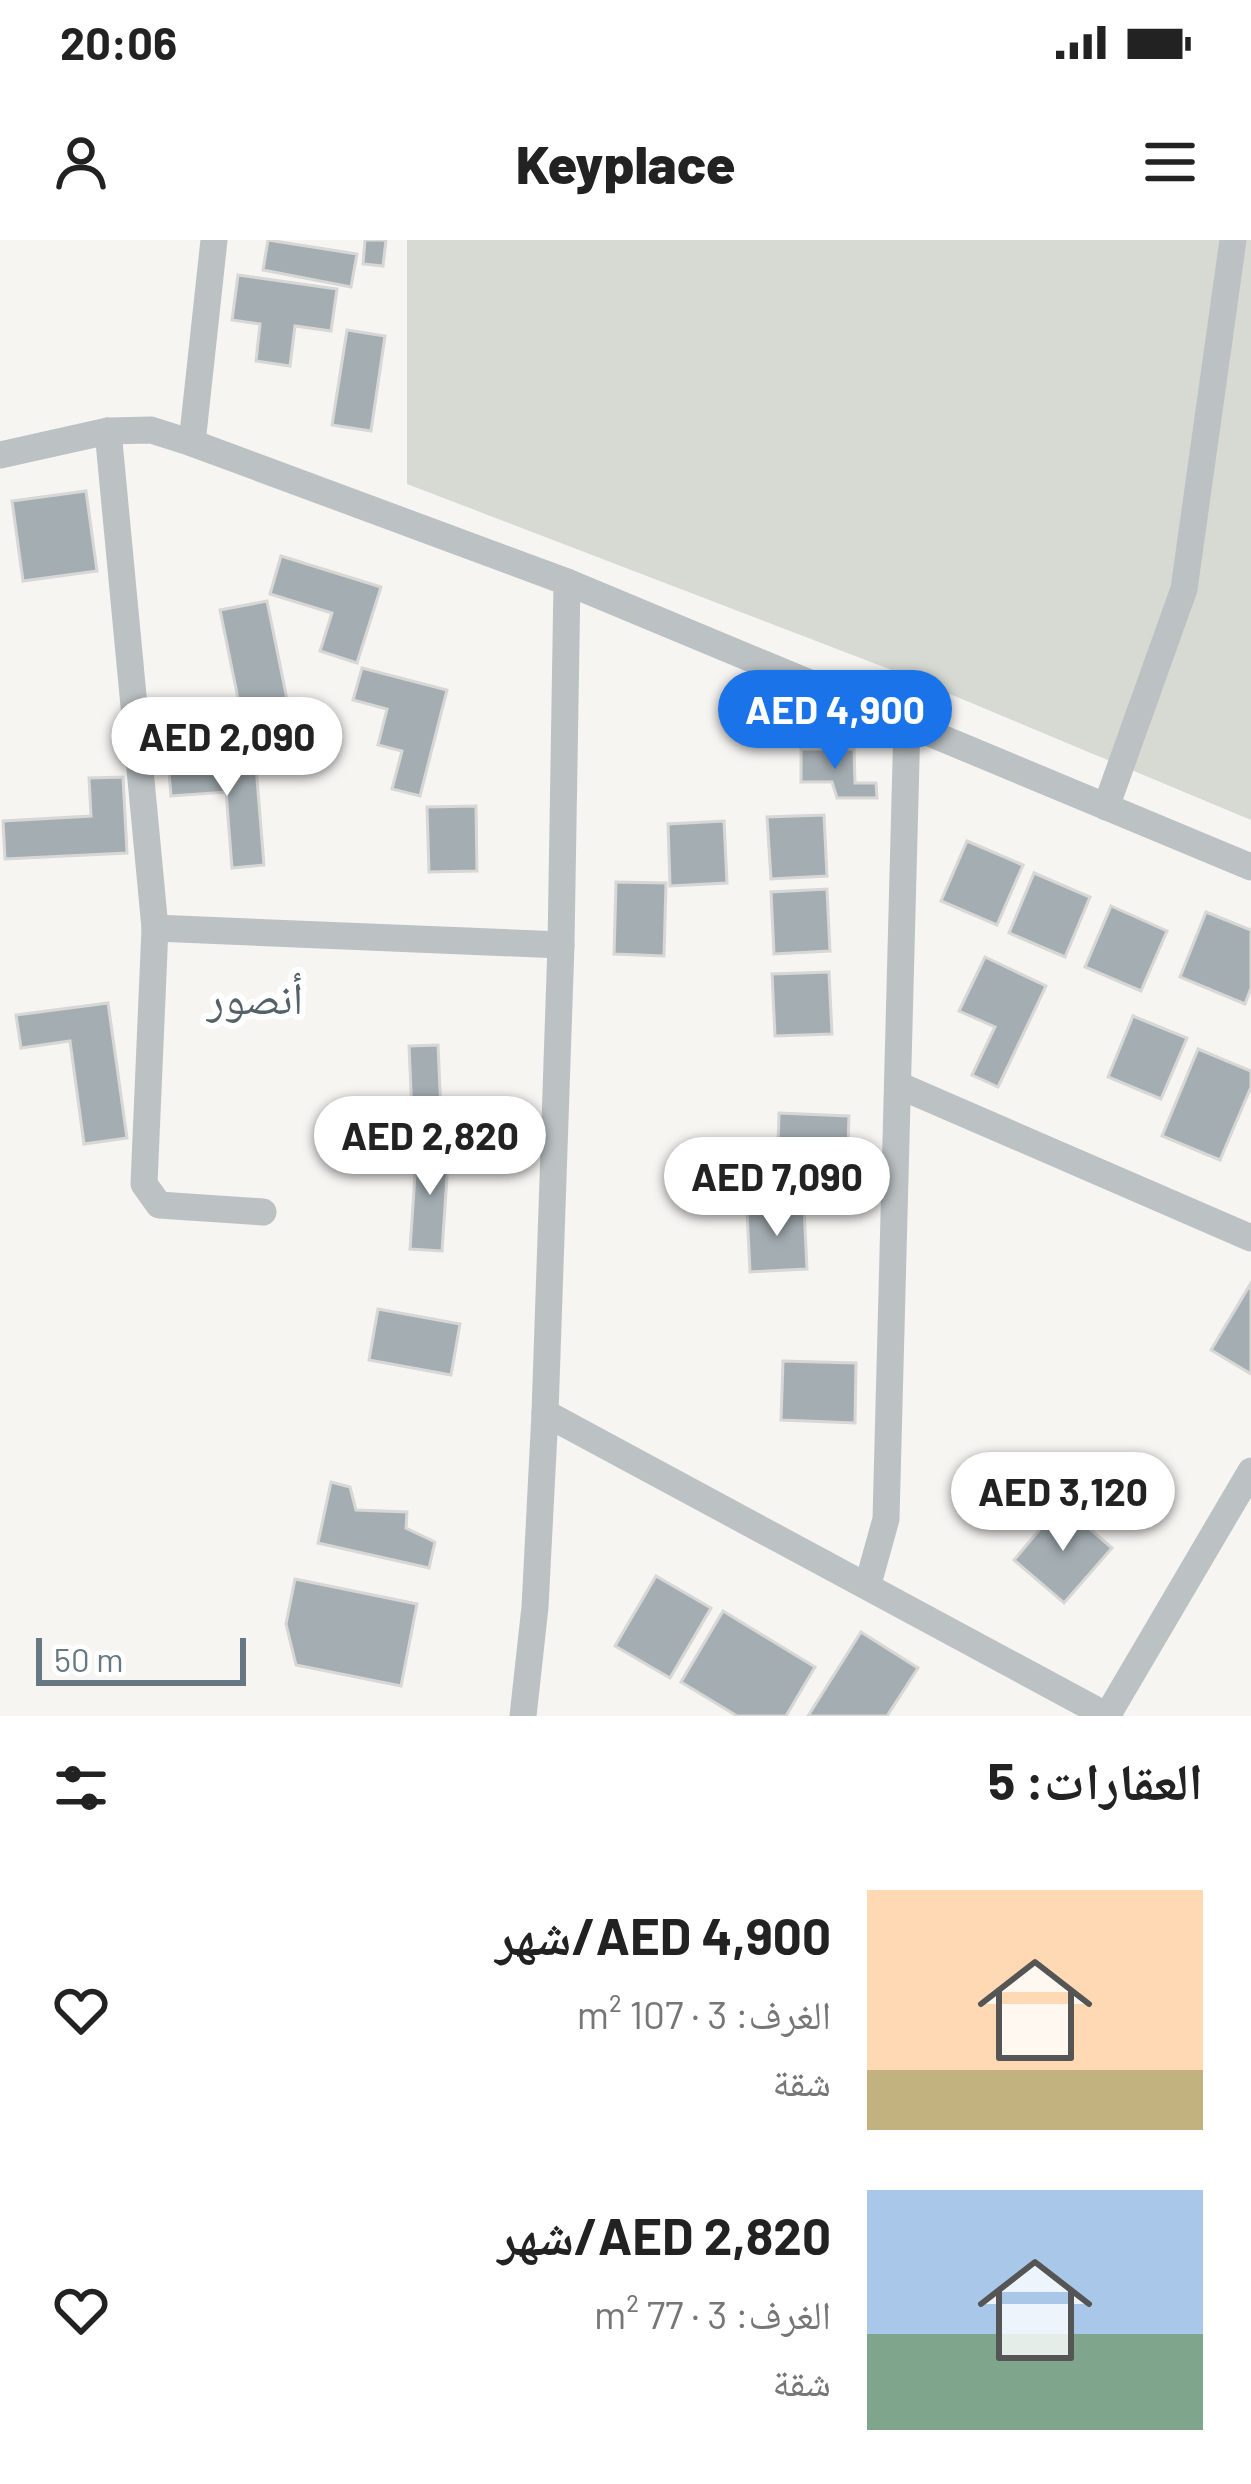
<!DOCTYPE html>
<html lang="ar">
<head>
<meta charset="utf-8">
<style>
  body { margin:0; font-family:Barlow,"Noto Naskh Arabic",sans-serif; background:#f6f6f6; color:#222; direction:rtl; height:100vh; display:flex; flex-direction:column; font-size:45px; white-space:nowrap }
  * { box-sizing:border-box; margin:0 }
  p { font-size:39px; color:#767676 }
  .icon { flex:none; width:66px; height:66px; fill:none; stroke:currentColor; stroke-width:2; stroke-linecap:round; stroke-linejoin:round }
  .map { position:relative; height:1476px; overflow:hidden; direction:ltr }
  .sheet { display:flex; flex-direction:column; background:#fff; flex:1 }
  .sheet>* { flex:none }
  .scale { position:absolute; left:36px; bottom:30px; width:210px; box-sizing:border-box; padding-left:12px; border:6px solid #667982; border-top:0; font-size:33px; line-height:42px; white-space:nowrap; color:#667982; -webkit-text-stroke:9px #fff; paint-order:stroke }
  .price { position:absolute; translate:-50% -102px; padding:0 27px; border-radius:42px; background:#fff; color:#222; font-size:39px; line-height:78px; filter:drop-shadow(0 3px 6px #0008) }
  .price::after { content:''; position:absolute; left:50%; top:72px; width:36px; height:27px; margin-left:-18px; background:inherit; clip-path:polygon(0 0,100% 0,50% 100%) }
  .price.selected { background:#1a73e8; color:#fff }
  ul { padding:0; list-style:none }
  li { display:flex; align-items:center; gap:36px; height:300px; padding:0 48px }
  li span { display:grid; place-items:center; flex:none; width:336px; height:240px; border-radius:0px; color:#555 }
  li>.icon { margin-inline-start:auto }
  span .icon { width:144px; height:144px; fill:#fffc; stroke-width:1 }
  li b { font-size:51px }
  h2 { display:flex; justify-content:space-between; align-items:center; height:144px; padding:0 48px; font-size:51px }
  .status { display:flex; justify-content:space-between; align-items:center; height:84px; padding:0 60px; background:#fff; direction:ltr }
  .status svg { height:33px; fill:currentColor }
  header { display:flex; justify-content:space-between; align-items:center; height:156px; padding:0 48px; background:#fff; font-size:54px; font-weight:800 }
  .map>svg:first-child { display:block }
  .green { fill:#d6dad2 }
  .building { fill:#a4aeb2; stroke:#d7d7d5; stroke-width:3 }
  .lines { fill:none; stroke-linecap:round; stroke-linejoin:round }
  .minor { stroke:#bcc2c4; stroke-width:27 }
  .labels { text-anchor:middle; stroke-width:12; stroke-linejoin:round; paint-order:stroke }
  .neighbourhood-label { font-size:45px; fill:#536168; stroke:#fff }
</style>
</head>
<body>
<div class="status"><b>20:06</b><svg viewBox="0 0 49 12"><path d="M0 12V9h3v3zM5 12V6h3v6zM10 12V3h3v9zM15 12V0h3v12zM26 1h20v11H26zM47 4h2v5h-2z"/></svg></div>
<header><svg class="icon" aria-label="menu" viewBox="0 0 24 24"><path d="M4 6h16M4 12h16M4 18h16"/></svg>Keyplace<svg class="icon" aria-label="person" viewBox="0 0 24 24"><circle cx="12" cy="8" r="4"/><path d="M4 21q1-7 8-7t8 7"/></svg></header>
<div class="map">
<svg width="1251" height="1476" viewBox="0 0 1251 1476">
  <rect width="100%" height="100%" fill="#f6f5f2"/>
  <polygon class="green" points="407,0 1251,0 1251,580 902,434 407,244"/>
  <g class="building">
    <polygon points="268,0 357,14 351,47 263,30"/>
    <polygon points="365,0 386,0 383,26 363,24"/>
    <polygon points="238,35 337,49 331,91 295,86 290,126 256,121 260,84 232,80"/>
    <polygon points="347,90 385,96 371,191 332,185"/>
    <polygon points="86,251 97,331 23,341 12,261"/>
    <polygon points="281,316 381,347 357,423 320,411 332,373 270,354"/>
    <polygon points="267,361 291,479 244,488 220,370"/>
    <polygon points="362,428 447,450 420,556 392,549 402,511 378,505 387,469 353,460"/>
    <polygon points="801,509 854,509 855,543 876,543 877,558 837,558 832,542 801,542"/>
    <polygon points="255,514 264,625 232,628 226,552 171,556 168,521"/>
    <polygon points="123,537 127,613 5,619 3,581 91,576 89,538"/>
    <polygon points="476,566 477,631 429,632 427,567"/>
    <polygon points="824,575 827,636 771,639 767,577"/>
    <polygon points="724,581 727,643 670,646 668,584"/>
    <polygon points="967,601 1023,625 997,685 941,661"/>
    <polygon points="1034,633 1090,657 1065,717 1009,693"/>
    <polygon points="616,642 666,643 664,716 614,714"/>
    <polygon points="827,649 830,711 774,714 771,652"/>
    <polygon points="1111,666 1167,691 1141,751 1085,727"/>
    <polygon points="1206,672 1251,690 1251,748 1245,764 1180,737"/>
    <polygon points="985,717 1046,746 998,847 972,835 995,787 959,771"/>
    <polygon points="829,732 832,794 775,796 772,734"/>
    <polygon points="108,763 127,898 84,904 70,801 21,808 16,775"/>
    <polygon points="1133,776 1187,798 1161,859 1108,837"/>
    <polygon points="438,805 442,895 413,896 409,806"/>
    <polygon points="1198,809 1251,831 1251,847 1220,920 1162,896"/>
    <polygon points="779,873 849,876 847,935 777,932"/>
    <polygon points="417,905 449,907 442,1011 410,1009"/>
    <polygon points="804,967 807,1029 750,1032 747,970"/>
    <polygon points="1251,1043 1251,1134 1211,1110"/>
    <polygon points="378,1069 460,1084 451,1135 369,1120"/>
    <polygon points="783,1121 856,1123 855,1183 781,1180"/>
    <polygon points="331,1242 350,1247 356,1270 407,1272 406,1288 435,1302 429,1328 318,1303"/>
    <polygon points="1061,1264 1112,1308 1064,1363 1014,1320"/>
    <polygon points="656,1336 711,1368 670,1438 615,1406"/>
    <polygon points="295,1339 417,1364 401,1446 296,1425 286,1384"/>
    <polygon points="723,1371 815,1427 786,1476 737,1476 681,1442"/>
    <polygon points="861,1392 918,1428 887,1476 808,1476"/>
  </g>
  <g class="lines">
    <g class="minor">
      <polyline points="108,191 155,688 561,705"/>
      <polyline points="192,203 214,0"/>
      <polyline points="0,215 108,191 151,190 192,203 567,342 1251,627"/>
      <polyline points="1106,567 1184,349 1233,0"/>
      <polyline points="155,688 144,944 159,965 263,972"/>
      <polyline points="898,845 1251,998"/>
      <polyline points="545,1173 1107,1476 1251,1231"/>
      <polyline points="868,1344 886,1279 907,483"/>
      <polyline points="523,1476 535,1367 545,1173 561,705 567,342"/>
    </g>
  </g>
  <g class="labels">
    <g class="neighbourhood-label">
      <text x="255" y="774">أنصور</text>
    </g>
  </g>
</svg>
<div class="scale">50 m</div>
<b class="price selected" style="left:835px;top:532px">AED 4,900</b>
<b class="price" style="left:227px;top:559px">AED 2,090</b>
<b class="price" style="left:430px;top:958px">AED 2,820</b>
<b class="price" style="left:777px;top:999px">AED 7,090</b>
<b class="price" style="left:1063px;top:1314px">AED 3,120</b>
</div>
<section class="sheet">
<h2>العقارات: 5<svg class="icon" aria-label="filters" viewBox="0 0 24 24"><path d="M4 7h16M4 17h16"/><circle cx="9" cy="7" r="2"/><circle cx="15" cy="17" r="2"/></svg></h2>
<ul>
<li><span style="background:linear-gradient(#ffd9b3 75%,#c2b280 0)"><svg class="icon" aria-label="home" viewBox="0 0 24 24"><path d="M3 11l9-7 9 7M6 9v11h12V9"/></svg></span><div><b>AED 4,900/شهر</b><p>الغرف: 3 · 107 m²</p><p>شقة</p></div><svg class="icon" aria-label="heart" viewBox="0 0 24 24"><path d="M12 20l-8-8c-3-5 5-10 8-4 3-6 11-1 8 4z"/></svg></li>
<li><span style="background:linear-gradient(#a9c7e8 60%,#7fa58c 0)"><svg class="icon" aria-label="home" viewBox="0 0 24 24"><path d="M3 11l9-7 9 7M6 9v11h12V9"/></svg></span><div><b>AED 2,820/شهر</b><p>الغرف: 3 · 77 m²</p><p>شقة</p></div><svg class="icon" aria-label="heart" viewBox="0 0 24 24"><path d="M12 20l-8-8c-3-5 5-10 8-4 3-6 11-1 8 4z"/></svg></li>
</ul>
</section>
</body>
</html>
